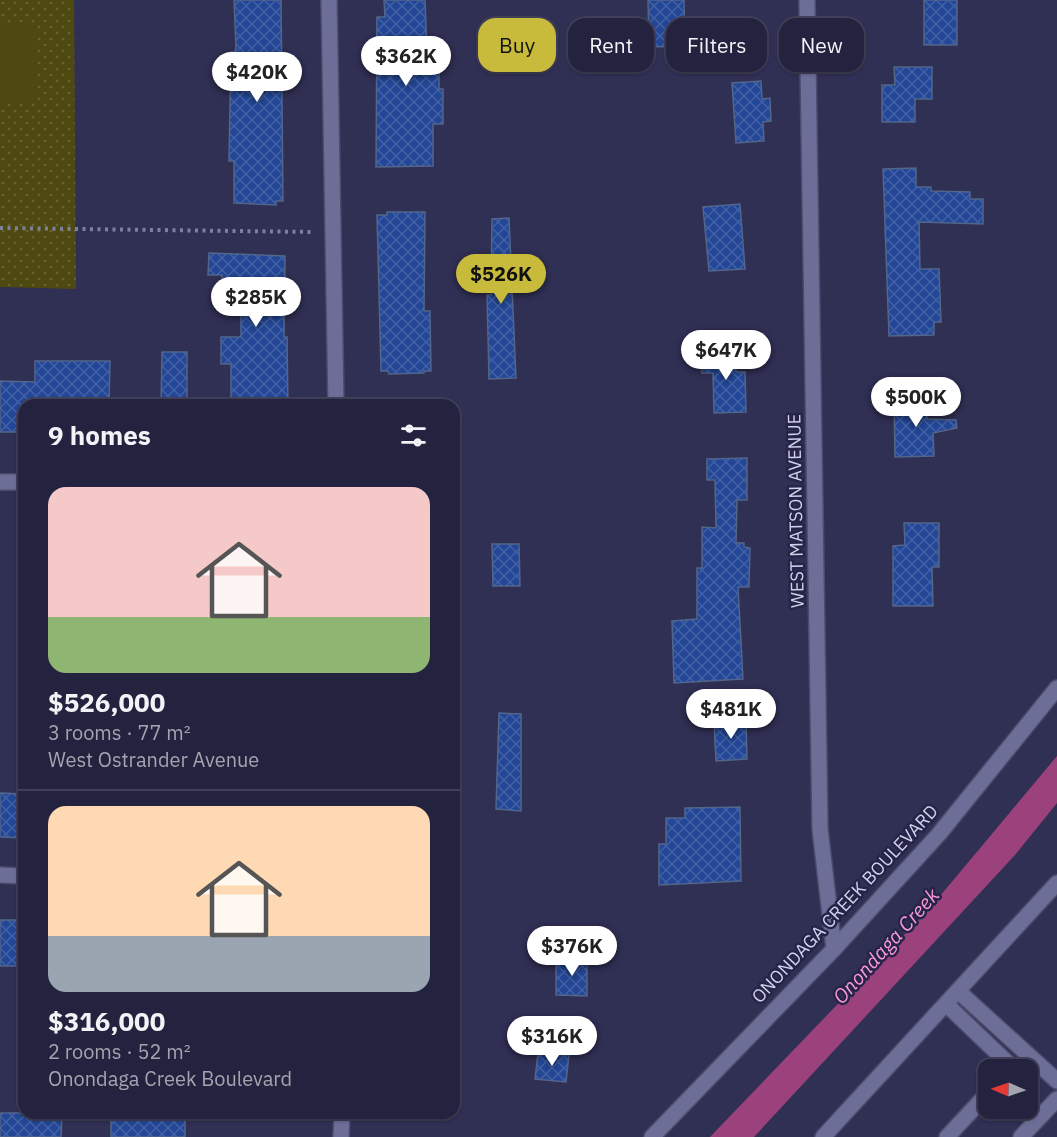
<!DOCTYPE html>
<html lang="en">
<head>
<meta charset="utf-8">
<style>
  body { margin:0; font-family:"IBM Plex Sans",sans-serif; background:#2c2b46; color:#f1f3f6; height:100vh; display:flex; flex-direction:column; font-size:22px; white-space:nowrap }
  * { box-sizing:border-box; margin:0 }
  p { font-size:20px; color:#a3a4b0 }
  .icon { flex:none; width:33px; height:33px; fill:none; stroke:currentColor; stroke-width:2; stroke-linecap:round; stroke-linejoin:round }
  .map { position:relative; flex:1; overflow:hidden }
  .panel { position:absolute; left:18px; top:399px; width:442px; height:720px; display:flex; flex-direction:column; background:#24233f; border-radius:18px; box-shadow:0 2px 4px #0004,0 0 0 2px #414059 }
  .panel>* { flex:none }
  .hud { position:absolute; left:478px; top:18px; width:488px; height:54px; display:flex; gap:12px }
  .needle { width:39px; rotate:272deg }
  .buttons { position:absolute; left:978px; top:1059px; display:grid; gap:12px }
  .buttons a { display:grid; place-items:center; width:60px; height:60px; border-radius:12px; background:#24233f; box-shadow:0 2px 4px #0004,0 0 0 2px #414059; font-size:30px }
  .price { position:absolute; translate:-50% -51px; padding:0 14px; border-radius:21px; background:#fff; color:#222; font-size:20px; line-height:39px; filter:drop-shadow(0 2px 3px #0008) }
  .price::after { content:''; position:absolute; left:50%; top:36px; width:18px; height:14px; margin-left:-9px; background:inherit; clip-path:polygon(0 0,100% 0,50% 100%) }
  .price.active { background:#c8bb3b; color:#111 }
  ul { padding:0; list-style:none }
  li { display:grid; align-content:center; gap:12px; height:318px; padding:0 30px }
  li+li { border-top:2px solid #414059 }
  li span { display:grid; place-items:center; height:186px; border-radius:18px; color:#555 }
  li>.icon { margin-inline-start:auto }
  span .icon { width:108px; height:108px; fill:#fffc; stroke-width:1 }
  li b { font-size:26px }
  h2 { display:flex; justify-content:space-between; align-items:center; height:72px; padding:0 30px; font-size:26px }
  .chip { padding:0 21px; border-radius:18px; background:#24233f; box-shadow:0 2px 4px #0004,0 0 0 2px #414059; font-size:21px; line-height:54px }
  .chip.active { background:#c8bb3b; color:#111 }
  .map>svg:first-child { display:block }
  .park { fill:url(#park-dots) }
  .pitch { fill:#4e4811 }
  .water { fill:#9b427c }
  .building { fill:url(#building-cross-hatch); stroke:#52658b; stroke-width:1.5 }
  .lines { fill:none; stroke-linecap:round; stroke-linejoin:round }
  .minor-casing { stroke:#4d4b6b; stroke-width:18 }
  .path { stroke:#80809e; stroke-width:4; stroke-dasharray:3 4.5; stroke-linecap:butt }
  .minor { stroke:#6d6e98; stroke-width:15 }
  .labels { text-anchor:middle; stroke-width:5; stroke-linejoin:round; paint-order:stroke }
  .street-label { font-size:18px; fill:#d2d3eb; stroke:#262549 }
  .water-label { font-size:20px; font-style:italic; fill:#fa9ad5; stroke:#262549 }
</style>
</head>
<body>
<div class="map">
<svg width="1057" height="1137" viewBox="0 0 1057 1137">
  <defs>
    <pattern id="park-dots" width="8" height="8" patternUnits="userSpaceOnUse" patternTransform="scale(1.5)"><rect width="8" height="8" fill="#4e4811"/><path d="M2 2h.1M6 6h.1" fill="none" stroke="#676234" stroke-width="1.8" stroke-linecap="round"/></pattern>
    <pattern id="building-cross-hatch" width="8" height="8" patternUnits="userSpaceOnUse" patternTransform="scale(1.5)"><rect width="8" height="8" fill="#234796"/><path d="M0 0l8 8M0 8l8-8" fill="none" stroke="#4261a5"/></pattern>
  </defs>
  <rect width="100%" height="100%" fill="#302f54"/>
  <polygon class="park" points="0,0 74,0 76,289 0,287"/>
  <polygon class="pitch" points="34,25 35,101 0,102 0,26"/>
  <polygon class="water" points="1057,756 1057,803 1015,855 754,1137 710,1137 930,908"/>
  <g class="building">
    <polygon points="234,0 281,0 283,201 276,201 276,205 234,203 234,161 229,161 231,52 235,52 236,47"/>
    <polygon points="384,0 425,0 427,54 439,56 439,89 443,89 443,124 433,124 433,166 376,167 377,17 385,17"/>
    <polygon points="648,0 684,0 685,46 649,47"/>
    <rect x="924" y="0" width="33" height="45"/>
    <polygon points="894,67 932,67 932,99 915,99 915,122 882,122 882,85 895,85"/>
    <polygon points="761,81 762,99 770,98 771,121 763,122 764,141 736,143 732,83"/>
    <polygon points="916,168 916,187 931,187 931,191 970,192 970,199 983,199 983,224 919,222 920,269 939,269 941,322 934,322 934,335 889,336 883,169"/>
    <polygon points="740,204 745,269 709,271 703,207"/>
    <polygon points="387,212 425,212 424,311 430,311 431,371 424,371 424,373 389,374 388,371 381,371 377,215 387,215"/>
    <polygon points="509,218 516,378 489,379 487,295 491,295 492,219"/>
    <polygon points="209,253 285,256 284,337 287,337 288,405 231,405 231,364 221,364 221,337 241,337 241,286 222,286 222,275 208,275"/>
    <polygon points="736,349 736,372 745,372 746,412 714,413 713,373 702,373 702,350"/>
    <polygon points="162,352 187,352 187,405 161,405"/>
    <polygon points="35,361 110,361 109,405 24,405 24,432 0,432 0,381 35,382"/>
    <polygon points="894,398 927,398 927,419 956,420 957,428 933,433 934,456 895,457"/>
    <polygon points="747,458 747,500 737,500 736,543 744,543 744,547 750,548 749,587 738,587 743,679 674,683 672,621 697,619 697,568 702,568 702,527 716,528 715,480 707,480 707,459"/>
    <polygon points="904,523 939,523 939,567 932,567 933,606 893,606 893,546 905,545"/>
    <polygon points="492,544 519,544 520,586 493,586"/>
    <polygon points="499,713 521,714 521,811 496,809"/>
    <polygon points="746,720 747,759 716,761 714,721"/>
    <polygon points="0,793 24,794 24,838 0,837"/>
    <polygon points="740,807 741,881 659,885 659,844 666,844 666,818 685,818 685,808"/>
    <rect x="0" y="920" width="24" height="46"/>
    <polygon points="556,958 587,958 587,996 556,995"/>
    <polygon points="538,1053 569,1055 566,1082 535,1079"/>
    <polygon points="0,1113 62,1113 61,1137 0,1137"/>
    <polygon points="111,1113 185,1114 185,1137 111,1137"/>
  </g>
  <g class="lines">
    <defs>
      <g id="minor">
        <polyline points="329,0 336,405"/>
        <polyline points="807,0 820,829 834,949"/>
        <polyline points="0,482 24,482"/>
        <polyline points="0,875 24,876"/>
        <polyline points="958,991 1057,1081"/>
        <polyline points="946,1004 1013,1068 1011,1070"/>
        <polyline points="341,1137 342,1113"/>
        <polyline points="652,1137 834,949 939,834 1057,688"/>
        <polyline points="823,1137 1057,883"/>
        <polyline points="947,1137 988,1093"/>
        <polyline points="1021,1137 1057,1099"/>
      </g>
    </defs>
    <use href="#minor" class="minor-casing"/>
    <polyline class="path" points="0,228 314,232"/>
    <use href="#minor" class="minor"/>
  </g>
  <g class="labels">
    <g class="street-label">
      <text transform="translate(796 511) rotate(-91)" y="6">WEST MATSON AVENUE</text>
      <text transform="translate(845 904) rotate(-47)" y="6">ONONDAGA CREEK BOULEVARD</text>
    </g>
    <g class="water-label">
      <text transform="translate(886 946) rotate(-48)" y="7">Onondaga Creek</text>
    </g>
  </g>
</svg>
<div class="buttons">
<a><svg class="needle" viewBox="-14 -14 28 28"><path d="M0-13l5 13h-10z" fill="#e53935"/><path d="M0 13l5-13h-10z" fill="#a3a4b0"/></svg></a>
</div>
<b class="price" style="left:406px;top:87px">$362K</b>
<b class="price" style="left:257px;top:103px">$420K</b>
<b class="price active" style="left:501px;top:305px">$526K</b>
<b class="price" style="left:256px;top:328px">$285K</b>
<b class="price" style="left:726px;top:381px">$647K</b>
<b class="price" style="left:916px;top:428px">$500K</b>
<b class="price" style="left:731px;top:740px">$481K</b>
<b class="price" style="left:572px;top:977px">$376K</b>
<b class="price" style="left:552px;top:1067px">$316K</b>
<div class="hud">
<a class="chip active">Buy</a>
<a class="chip">Rent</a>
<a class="chip">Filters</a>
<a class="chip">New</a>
</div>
<section class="panel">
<h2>9 homes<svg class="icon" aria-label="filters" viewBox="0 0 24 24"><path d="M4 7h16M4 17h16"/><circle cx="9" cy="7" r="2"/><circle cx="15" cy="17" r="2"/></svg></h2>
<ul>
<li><span style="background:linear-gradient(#f6c9c9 70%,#8fb573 0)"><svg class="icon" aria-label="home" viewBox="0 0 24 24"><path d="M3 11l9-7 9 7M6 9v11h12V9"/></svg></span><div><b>$526,000</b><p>3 rooms · 77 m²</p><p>West Ostrander Avenue</p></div></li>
<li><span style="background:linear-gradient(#ffd9b3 70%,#9aa5b1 0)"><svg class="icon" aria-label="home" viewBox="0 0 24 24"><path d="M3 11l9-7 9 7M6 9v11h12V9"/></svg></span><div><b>$316,000</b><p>2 rooms · 52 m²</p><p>Onondaga Creek Boulevard</p></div></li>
</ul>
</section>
</div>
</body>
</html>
